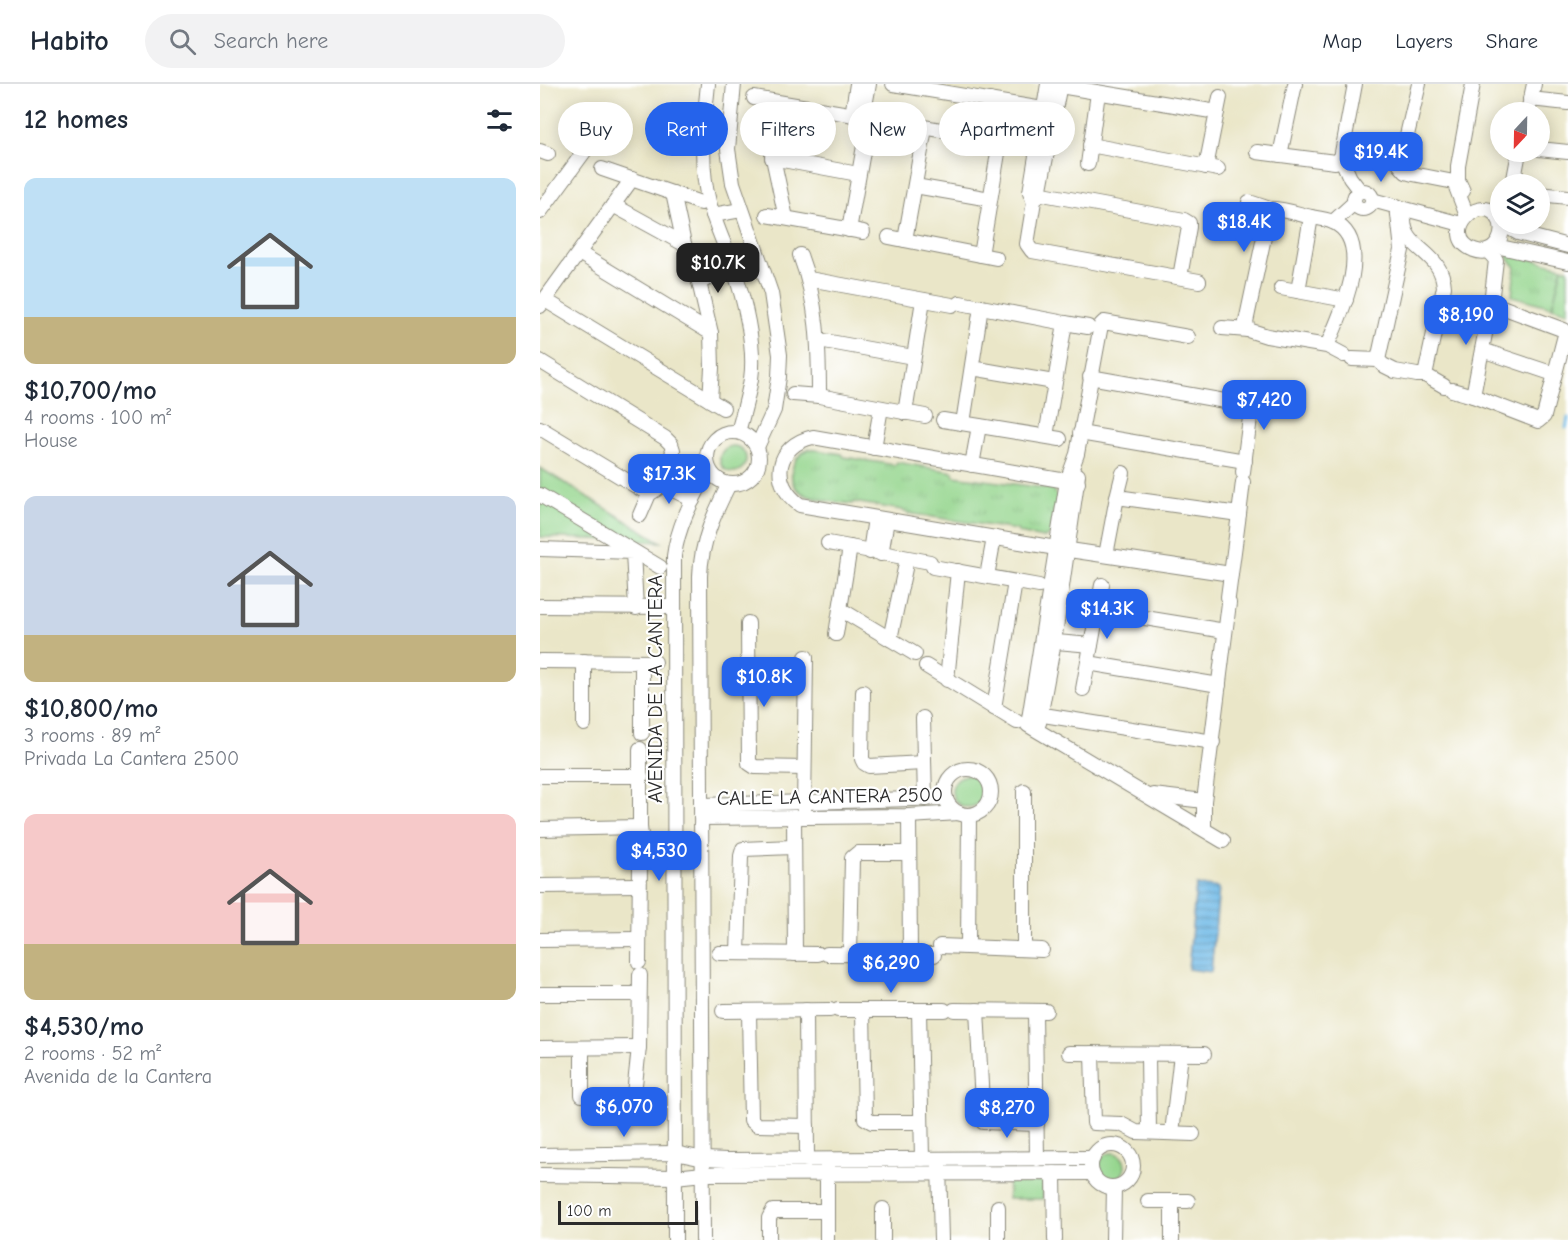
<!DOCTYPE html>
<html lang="en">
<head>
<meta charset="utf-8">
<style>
  body { margin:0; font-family:"Comic Neue",sans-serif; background:#f2f2f3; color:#1f2937; height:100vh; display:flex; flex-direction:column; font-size:22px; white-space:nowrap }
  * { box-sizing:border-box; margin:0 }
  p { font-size:20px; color:#747a83 }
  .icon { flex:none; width:33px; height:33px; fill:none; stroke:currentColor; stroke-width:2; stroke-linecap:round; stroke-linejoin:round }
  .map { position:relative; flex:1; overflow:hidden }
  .details { display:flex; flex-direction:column; background:#fff; width:540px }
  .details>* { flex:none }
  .banner { position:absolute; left:18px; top:18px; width:570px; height:54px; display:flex; gap:12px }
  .needle { width:39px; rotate:202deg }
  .tools { position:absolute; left:950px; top:18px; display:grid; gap:12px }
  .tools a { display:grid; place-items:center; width:60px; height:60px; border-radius:50%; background:#fff; box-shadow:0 3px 15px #0003; font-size:30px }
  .scale { position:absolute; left:18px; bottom:15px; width:140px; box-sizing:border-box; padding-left:6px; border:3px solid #2b2b2b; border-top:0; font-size:16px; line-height:21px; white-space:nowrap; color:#2b2b2b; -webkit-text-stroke:4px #fff; paint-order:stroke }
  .price { position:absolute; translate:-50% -51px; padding:0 14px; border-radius:12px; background:#2563eb; color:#fff; font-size:20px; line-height:39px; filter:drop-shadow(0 2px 3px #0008) }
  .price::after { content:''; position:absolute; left:50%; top:36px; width:18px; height:14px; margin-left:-9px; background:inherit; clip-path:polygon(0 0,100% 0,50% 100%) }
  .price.selected { background:#222; color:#fff }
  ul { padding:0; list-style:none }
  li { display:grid; align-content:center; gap:12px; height:318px; padding:0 24px }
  li span { display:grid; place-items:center; height:186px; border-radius:12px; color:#555 }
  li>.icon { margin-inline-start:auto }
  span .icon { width:108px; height:108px; fill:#fffc; stroke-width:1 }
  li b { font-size:26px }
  h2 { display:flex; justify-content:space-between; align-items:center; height:72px; padding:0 24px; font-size:26px }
  .tag { padding:0 21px; border-radius:27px; background:#fff; box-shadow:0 3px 15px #0003; font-size:21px; line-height:54px }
  .tag.selected { background:#2563eb; color:#fff }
  header { display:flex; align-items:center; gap:36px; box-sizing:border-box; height:84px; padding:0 30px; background:#fff; border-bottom:2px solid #e0e1e3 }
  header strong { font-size:28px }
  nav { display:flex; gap:33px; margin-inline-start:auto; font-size:21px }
  .search { width:420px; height:54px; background:#f2f2f3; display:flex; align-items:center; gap:15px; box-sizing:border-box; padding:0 21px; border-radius:33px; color:#747a83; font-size:22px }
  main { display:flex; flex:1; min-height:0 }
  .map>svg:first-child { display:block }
  .grass { fill:#94d58d; stroke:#60805c; stroke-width:1.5 }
  .park { fill:url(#park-tufts); stroke:#60805c; stroke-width:1.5 }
  .water { fill:url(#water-rules); stroke:#4c7288; stroke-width:1.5 }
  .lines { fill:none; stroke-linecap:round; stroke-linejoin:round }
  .stream { stroke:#6cb8e6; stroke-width:3 }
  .minor-casing { stroke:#8a887a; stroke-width:16 }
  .minor { stroke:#fff; stroke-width:14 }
  .labels { text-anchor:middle; stroke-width:4.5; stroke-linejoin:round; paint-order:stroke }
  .street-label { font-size:20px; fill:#2b2b2b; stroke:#fff }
</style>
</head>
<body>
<header>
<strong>Habito</strong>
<div class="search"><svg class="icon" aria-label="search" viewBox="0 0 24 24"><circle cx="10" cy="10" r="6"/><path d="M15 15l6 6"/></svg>Search here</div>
<nav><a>Map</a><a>Layers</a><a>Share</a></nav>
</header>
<main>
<section class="details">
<h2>12 homes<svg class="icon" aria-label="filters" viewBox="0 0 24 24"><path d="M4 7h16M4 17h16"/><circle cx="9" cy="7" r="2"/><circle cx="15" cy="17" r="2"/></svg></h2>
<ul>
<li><span style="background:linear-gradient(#bfe0f5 75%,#c2b280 0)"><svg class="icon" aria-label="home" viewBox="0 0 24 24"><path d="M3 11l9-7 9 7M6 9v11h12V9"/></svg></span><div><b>$10,700/mo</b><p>4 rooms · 100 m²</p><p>House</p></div></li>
<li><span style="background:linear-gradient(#c9d6e8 75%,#c2b280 0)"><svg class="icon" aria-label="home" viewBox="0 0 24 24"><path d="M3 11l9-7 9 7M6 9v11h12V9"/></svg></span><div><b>$10,800/mo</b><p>3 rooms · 89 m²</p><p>Privada La Cantera 2500</p></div></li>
<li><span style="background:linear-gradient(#f6c9c9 70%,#c2b280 0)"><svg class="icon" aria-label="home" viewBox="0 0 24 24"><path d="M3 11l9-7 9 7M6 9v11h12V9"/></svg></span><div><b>$4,530/mo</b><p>2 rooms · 52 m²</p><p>Avenida de la Cantera</p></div></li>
</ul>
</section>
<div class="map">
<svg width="1028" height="1156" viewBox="0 0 1028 1156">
  <defs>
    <pattern id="park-tufts" width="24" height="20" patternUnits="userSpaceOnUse" patternTransform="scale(1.5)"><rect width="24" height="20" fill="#94d58d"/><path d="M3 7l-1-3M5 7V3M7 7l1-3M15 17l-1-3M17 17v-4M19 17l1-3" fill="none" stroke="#80b77a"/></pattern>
    <pattern id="water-rules" width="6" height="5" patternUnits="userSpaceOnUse" patternTransform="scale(1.5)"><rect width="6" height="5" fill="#6cb8e6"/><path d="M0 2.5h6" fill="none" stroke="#5996bb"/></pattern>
  </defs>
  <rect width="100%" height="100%" fill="#fff"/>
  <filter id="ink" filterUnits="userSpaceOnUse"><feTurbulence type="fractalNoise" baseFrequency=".0167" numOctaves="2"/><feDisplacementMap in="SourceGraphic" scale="12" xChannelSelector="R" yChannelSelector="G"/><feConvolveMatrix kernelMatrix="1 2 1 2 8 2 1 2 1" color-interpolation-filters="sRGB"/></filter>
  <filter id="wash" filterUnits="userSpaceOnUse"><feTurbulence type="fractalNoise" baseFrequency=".008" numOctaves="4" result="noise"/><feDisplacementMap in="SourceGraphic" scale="24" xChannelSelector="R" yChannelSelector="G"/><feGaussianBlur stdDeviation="1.35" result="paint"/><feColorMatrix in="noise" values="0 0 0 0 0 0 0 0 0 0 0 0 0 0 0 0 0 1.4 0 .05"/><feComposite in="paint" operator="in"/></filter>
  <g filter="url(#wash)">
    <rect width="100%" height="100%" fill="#eae6c8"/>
    <g class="grass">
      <polygon points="1022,183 1028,185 1028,228 1012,223"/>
      <circle cx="193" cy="375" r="13"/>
      <polygon points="0,384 121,458 0,453"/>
      <circle cx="428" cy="707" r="16"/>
      <circle cx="572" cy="1082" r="13"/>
      <polygon points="468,1097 503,1098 503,1115 468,1115"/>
    </g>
    <g class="park">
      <polygon points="968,169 1022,183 1012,223 972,212 975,182 967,173"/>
      <path d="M269,365l33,5 2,3 51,8 2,-3 56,10 1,4 99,13 5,9 -8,37 -7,3 -24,-5 -2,-3 -110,-17 -5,-3 -48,-8 -2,2c-20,-3 -65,-3 -60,-33 1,-10 8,-18 17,-22z"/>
    </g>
    <polygon class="water" points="656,801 679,804 671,888 648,885"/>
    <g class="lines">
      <polyline class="stream" points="1026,344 1028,334"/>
    </g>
  </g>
  <g filter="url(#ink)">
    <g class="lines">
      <defs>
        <g id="minor">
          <path d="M168,0c-4,39 -9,80 1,118 6,22 16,43 24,65 11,31 23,79 18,112 -3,18 -8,35 -13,53"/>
          <polyline points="194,0 188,65 193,99 231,209 240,271 239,293 234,326 217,363"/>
          <polyline points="353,0 515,27"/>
          <polyline points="520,0 499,110 494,117 487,160 492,167 659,197"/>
          <polyline points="815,0 801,74 810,94 820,107"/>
          <polyline points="879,0 860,81 866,88 873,90 914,98 927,132"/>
          <polyline points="520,2 677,28"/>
          <polyline points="214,14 350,37"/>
          <polyline points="990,15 1028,19"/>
          <polyline points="232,17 230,60 246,134"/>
          <polyline points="988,28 994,0"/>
          <polyline points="312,31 317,0"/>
          <polyline points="323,33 329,0"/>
          <polyline points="366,40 482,60"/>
          <polyline points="443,54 450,16"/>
          <polyline points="550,61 678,85"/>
          <polyline points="999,65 1028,68"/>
          <polyline points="0,67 8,70"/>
          <polyline points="717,68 795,78 801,74"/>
          <polyline points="740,71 755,0"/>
          <polyline points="232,74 318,90"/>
          <polyline points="548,80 558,9"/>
          <polyline points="666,83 680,13"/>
          <polyline points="62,85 161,119"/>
          <polyline points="973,100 979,68"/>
          <polyline points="375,102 450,115"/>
          <circle cx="823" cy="116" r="9"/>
          <polyline points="923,107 918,96 918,82 933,0"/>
          <polyline points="492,108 644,136 649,139 649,143 640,193"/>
          <polyline points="133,109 144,160 159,198 171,249 172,284 170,316"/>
          <polyline points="999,110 1028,113"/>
          <polyline points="493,116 490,108 508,0"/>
          <polyline points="832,116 921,140"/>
          <polyline points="709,118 730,125"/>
          <polyline points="73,121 144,160"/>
          <polyline points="857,122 862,166 838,276 843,281 855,287 877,291 885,291 904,302"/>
          <polyline points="0,128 49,61"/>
          <polyline points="173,131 201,126"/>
          <polyline points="227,131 323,148"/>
          <path d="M864,136c0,30 38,31 40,67l-19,88"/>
          <path d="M960,137c-17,-34 -63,14 -26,29 18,7 30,-10 27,-26"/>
          <polyline points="793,138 814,119"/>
          <polyline points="962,140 978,149 1028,162"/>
          <polyline points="309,146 329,34"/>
          <polyline points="349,153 456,174"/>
          <polyline points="365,156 385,44"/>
          <polyline points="956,162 1028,178"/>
          <polyline points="39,169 171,249"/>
          <path d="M260,171c18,48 19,91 19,141"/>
          <polyline points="441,171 460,57"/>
          <polyline points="269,195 412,221"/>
          <polyline points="159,198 194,184"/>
          <polyline points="741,204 806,216"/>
          <polyline points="758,207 771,133"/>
          <polyline points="5,216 183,324"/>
          <polyline points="420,219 525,239 506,352"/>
          <polyline points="0,222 92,95"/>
          <polyline points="525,239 548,243"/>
          <polyline points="682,244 708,246"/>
          <polyline points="648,253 564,238 561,241 537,370 527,397 488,641 683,757"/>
          <polyline points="279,256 373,273"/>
          <path d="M787,262c13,-30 49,-104 6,-124 -6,-3 -15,-4 -22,-5 -13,-3 -29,-9 -41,-8l-24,113 2,8 19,6 60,10 17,9"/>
          <polyline points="942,266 1014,290"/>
          <polyline points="812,275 838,276"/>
          <polyline points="0,277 125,354 131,360 133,366 132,371 117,405 109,410 100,431"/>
          <polyline points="432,284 514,298"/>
          <polyline points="550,293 707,321 711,326 703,388"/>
          <polyline points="912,306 933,312 998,337 1004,332 1025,251 1024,246 951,219"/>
          <polyline points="253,310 279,312 385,332"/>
          <polyline points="933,312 951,219 956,176 948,167"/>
          <polyline points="365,329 383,216"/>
          <polyline points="403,336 520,355"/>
          <polyline points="423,339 441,223"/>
          <polyline points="0,344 109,410"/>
          <circle cx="193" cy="374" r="26"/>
          <polyline points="540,349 705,377"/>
          <polyline points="334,364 341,324"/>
          <polyline points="432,381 439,342"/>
          <polyline points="125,388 158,405"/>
          <polyline points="120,399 153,416"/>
          <path d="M538,399l-265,-46c-37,8 -44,46 -13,68l256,43 175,26"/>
          <polyline points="0,411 120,483"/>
          <polyline points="577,413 583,389"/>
          <polyline points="288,459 390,478"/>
          <polyline points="0,465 93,468 96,524"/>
          <polyline points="330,468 335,434"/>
          <polyline points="341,470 347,436"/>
          <polyline points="566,471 577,413 699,430 703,398"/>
          <polyline points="393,483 499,502"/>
          <polyline points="447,492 454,454"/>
          <polyline points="688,513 699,430"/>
          <polyline points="0,522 134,523"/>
          <polyline points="300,525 375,570"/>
          <polyline points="556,526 685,547"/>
          <polyline points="208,539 209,679 215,683 264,684"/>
          <polyline points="296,550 310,463"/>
          <polyline points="350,555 367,475"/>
          <polyline points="505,557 551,561"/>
          <polyline points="0,577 115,578"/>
          <polyline points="44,577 44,640"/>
          <polyline points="548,579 679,601"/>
          <polyline points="386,582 477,638"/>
          <polyline points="407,596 418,487"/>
          <polyline points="543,605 562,501"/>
          <polyline points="323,608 322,675 324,679 329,682 383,679"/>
          <polyline points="454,624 475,498"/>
          <polyline points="491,629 673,658"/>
          <polyline points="383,634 385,715"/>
          <polyline points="499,639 514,558 538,391"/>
          <polyline points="102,649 102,578"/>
          <polyline points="100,665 100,743 102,760"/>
          <circle cx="428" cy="708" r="23"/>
          <polyline points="0,692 101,692"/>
          <polyline points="613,711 664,717"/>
          <polyline points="162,721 406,714"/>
          <polyline points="264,727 266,573"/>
          <polyline points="369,732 370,871"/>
          <polyline points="254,733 255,870"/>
          <polyline points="162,734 369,732 419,729"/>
          <polyline points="0,745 100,743"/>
          <polyline points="664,745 664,717 689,519"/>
          <polyline points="0,802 99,801"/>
          <polyline points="0,856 99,855"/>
          <polyline points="400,862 502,866"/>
          <polyline points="428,863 429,731"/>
          <polyline points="484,865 484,707"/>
          <polyline points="179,869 278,870"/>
          <polyline points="198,869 201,772 203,765 253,763"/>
          <polyline points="287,870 394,871"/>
          <polyline points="310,870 312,774 318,769 369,769"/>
          <polyline points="99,878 100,778"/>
          <polyline points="0,910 99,910"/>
          <polyline points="266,926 267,1076"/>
          <polyline points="298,926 404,926"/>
          <polyline points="323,926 325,1034 332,1038 381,1038"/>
          <polyline points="379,926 382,1075"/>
          <polyline points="414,926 506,927"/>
          <polyline points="437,926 443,1038 497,1040"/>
          <polyline points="183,927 290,926"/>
          <polyline points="209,927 211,1036 217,1041 267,1042"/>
          <polyline points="495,927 497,1075"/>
          <polyline points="0,964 99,963"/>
          <polyline points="42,964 42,1011"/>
          <polyline points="529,969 664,970"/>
          <polyline points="552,969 554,1039 581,1040 596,1048 653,1050"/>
          <polyline points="608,970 609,1048"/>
          <polyline points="94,1010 99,963 100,891"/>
          <polyline points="632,1049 641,970"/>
          <circle cx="572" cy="1082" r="21"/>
          <polyline points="0,1071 135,1069 164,1075 187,1076 553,1074"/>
          <polyline points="287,1080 287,1156"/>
          <polyline points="399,1080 401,1156"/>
          <polyline points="514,1089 515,1156"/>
          <polyline points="0,1091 135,1093 163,1090 552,1089"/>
          <polyline points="608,1117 648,1117"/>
          <path d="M135,1156l-1,-684c4,-32 20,-59 35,-87"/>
          <path d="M163,1156l-3,-664c1,-34 14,-62 29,-92"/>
          <polyline points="229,1156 229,1134 233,1127 287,1127"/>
          <polyline points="343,1156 343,1125"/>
          <polyline points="458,1156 458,1123"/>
          <polyline points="573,1156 574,1103"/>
          <polyline points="632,1156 632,1117"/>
        </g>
      </defs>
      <use href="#minor" class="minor-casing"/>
      <use href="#minor" class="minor"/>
    </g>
  </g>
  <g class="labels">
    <g class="street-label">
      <text transform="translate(115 605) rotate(-90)" y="7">AVENIDA DE LA CANTERA</text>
      <text transform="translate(290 712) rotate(-1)" y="7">CALLE LA CANTERA 2500</text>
    </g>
  </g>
</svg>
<div class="tools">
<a><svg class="needle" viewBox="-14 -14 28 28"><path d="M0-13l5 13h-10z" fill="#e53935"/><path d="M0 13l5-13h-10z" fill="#747a83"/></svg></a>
<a><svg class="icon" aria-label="layers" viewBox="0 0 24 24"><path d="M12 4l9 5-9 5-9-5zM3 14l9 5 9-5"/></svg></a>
</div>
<div class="scale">100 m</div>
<b class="price" style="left:841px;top:99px">$19.4K</b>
<b class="price" style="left:704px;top:169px">$18.4K</b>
<b class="price selected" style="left:178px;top:210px">$10.7K</b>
<b class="price" style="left:926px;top:262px">$8,190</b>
<b class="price" style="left:724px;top:347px">$7,420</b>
<b class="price" style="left:129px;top:421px">$17.3K</b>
<b class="price" style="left:567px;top:556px">$14.3K</b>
<b class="price" style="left:224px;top:624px">$10.8K</b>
<b class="price" style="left:119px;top:798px">$4,530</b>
<b class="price" style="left:351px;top:910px">$6,290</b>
<b class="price" style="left:84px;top:1054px">$6,070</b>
<b class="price" style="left:467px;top:1055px">$8,270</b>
<div class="banner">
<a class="tag">Buy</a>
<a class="tag selected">Rent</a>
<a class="tag">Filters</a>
<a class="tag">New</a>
<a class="tag">Apartment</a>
</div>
</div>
</main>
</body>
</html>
